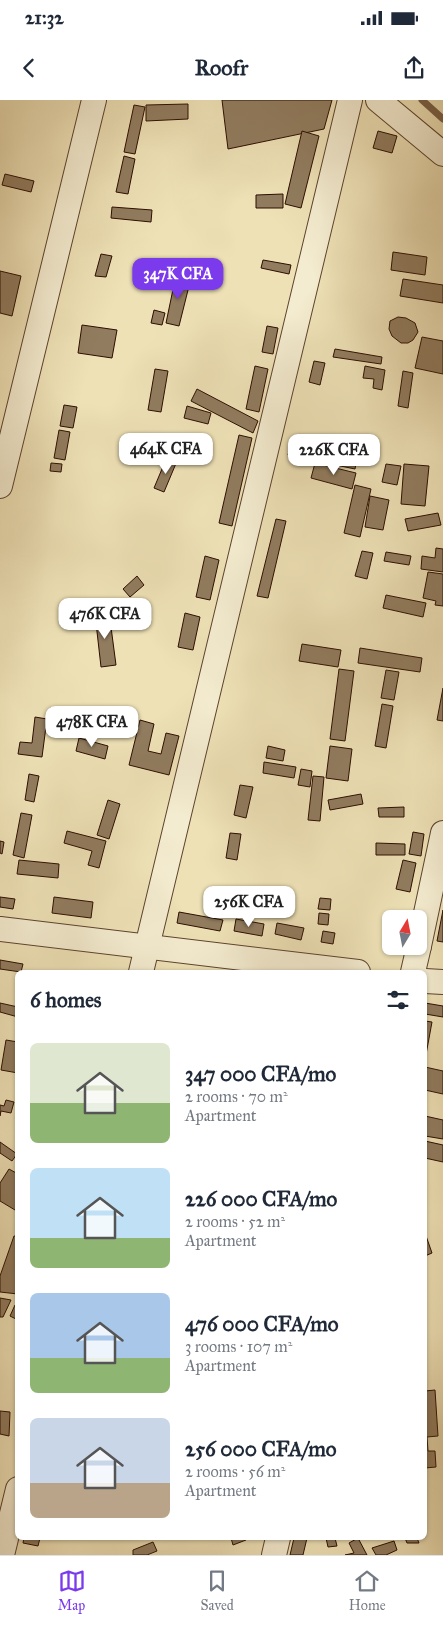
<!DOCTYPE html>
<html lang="en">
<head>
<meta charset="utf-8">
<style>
  body { margin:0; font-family:"IM FELL Great Primer",serif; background:#f2f2f3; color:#1f2937; height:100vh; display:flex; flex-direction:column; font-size:19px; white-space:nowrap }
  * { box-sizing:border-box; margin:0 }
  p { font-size:16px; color:#747a83 }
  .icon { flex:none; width:28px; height:28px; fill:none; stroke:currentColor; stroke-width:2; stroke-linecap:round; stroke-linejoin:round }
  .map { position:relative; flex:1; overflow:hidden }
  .drawer { position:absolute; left:15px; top:870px; width:412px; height:570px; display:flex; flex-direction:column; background:#fff; border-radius:8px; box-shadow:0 1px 4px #0004 }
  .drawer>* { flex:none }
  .needle { width:32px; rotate:10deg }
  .tools { position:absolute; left:382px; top:810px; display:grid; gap:10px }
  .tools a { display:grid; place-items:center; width:45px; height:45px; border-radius:8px; background:#fff; box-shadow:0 1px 4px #0004; font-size:25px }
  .price { position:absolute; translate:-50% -42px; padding:0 11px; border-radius:10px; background:#fff; color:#222; font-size:16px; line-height:32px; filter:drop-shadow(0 1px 2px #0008) }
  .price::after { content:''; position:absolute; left:50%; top:30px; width:15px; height:11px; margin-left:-8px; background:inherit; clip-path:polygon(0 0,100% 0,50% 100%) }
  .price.current { background:#7c3aed; color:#fff }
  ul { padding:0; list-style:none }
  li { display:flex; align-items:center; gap:15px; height:125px; padding:0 15px }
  li span { display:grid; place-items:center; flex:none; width:140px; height:100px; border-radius:8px; color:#555 }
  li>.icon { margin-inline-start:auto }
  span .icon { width:60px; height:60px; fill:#fffc; stroke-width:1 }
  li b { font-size:21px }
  h2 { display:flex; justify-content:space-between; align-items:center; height:60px; padding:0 15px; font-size:21px }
  .status { display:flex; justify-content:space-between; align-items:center; height:35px; padding:0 25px; background:#fff; direction:ltr }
  .status svg { height:14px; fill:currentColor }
  header { display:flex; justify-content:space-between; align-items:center; height:65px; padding:0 15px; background:#fff; font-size:22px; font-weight:700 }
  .tabs { display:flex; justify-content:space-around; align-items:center; height:70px; border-top:1px solid #e0e1e3; background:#fff; font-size:14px; color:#747a83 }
  .tabs a { display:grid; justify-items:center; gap:2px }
  .tabs .current { color:#7c3aed }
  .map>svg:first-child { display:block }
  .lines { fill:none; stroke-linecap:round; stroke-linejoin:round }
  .stream { stroke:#796148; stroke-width:7 }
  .building { fill:#917c5f; stroke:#2d0e00 }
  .minor-casing { stroke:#5d432e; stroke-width:26 }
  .minor { stroke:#f4ecd0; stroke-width:24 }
</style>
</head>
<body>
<div class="status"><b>21:32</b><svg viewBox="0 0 49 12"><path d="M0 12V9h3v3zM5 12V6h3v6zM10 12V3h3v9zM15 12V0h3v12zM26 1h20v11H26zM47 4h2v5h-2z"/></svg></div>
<header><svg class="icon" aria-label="back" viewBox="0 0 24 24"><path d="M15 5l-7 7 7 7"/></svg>Roofr<svg class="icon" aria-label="share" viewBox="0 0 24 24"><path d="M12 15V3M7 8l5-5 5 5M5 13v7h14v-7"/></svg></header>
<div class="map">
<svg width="443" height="1455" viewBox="0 0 443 1455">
  <rect width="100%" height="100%" fill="#eee1b6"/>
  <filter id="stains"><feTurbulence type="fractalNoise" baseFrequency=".004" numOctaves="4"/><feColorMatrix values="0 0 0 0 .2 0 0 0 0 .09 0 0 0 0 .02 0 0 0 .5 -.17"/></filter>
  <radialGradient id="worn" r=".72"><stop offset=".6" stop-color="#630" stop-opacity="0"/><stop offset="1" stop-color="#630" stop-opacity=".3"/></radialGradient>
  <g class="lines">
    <polyline class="stream" points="422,0 443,19"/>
  </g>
  <g class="building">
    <polygon points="222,0 332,0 324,29 228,49"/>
    <polygon points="188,4 188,19 146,21 146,5"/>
    <polygon points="134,5 145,7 135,54 124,52"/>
    <polygon points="302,31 319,36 301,108 285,104"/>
    <polygon points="378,31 397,36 392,53 373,48"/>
    <polygon points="124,56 135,59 128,94 116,92"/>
    <polygon points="5,74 34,81 31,92 2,85"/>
    <polygon points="283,94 283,108 256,108 256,95"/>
    <polygon points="112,107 152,110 151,122 111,118"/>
    <polygon points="393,152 427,157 425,175 391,170"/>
    <polygon points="101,154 112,156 106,177 95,176"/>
    <polygon points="263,160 291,165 289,174 261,168"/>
    <polygon points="0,171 21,176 12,216 0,213"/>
    <polygon points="176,175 191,178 179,226 166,223"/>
    <polygon points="403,179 443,185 443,203 400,196"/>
    <polygon points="154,210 165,213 162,225 151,223"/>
    <polygon points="398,217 406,218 415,223 418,232 413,240 408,243 401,243 392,236 389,229 390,221"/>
    <polygon points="82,225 117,230 112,258 78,253"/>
    <polygon points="267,226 278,228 273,254 262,252"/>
    <polygon points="422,237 443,241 443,274 415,268"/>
    <polygon points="335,249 382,257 381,264 333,257"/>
    <polygon points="314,261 325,263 320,285 309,282"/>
    <polygon points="255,266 268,269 259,312 246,309"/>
    <polygon points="365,266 385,270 382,290 373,288 374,279 363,278"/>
    <polygon points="155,269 168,271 161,312 148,310"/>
    <polygon points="403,271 413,273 408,308 398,306"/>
    <polygon points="197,289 258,321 253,333 191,301"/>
    <polygon points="64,305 77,307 73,328 60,326"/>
    <polygon points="187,306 211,313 208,324 184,318"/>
    <polygon points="59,330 70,332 65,360 54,358"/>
    <polygon points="239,335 252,338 232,426 219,423"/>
    <polygon points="291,344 357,358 355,369 288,355"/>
    <polygon points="167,357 177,361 164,392 154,388"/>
    <polygon points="51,363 62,364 61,372 50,371"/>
    <polygon points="315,363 356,373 352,389 311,378"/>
    <polygon points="386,364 401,366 397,385 382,382"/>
    <polygon points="404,364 429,366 425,406 401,404"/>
    <polygon points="355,385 371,389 360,437 344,433"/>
    <polygon points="370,396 389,400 383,430 365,427"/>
    <polygon points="438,413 441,425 408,431 405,419"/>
    <polygon points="276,419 286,421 268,498 257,496"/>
    <polygon points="436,448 443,449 443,472 421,469 422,456 435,458"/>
    <polygon points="362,451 373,453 367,479 355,476"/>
    <polygon points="386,452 411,456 409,465 384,461"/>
    <polygon points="205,456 219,460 210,500 196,497"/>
    <polygon points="428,472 443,474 443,506 435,505 436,501 423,498"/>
    <polygon points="137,476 144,485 130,497 123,489"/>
    <polygon points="386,495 426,503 423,517 383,508"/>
    <polygon points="109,512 116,565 101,567 95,514"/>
    <polygon points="185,513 200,517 193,550 178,547"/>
    <polygon points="302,544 341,550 338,567 299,561"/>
    <polygon points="360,548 422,558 420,572 358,563"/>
    <polygon points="339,569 354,571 345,641 330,639"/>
    <polygon points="386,570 399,572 394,600 381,598"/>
    <polygon points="443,588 443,621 437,620"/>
    <polygon points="382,604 393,606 386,648 375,646"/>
    <polygon points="50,608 64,610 61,625 48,623"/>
    <polygon points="35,617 47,619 42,657 18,654 20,642 32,643"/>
    <polygon points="140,620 154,624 148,651 161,654 166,633 179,636 169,675 129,665"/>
    <polygon points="79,638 108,646 105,659 76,651"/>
    <polygon points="268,646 285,650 283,661 266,658"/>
    <polygon points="330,646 352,649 348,681 326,678"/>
    <polygon points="264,662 296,667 294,678 263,673"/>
    <polygon points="301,669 312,671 310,687 298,685"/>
    <polygon points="29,674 39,676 34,702 25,700"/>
    <polygon points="313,676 324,677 320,721 308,720"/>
    <polygon points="240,685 253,687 246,718 234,715"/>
    <polygon points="361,694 363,704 330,710 328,700"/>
    <polygon points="108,700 120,704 109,739 97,735"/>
    <polygon points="404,707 404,717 379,717 378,708"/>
    <polygon points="21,713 32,715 24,758 13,755"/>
    <polygon points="67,731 106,741 99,768 88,765 92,751 64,743"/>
    <polygon points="413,732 424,734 421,756 409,754"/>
    <polygon points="230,733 241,734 237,760 226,758"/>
    <polygon points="0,741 4,742 2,754 0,753"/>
    <polygon points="376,743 405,744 405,755 376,755"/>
    <polygon points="19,760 59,764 58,778 17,774"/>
    <polygon points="403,760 416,763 410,792 396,789"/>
    <polygon points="0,797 15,799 13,809 0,807"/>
    <polygon points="54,797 93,802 91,818 52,813"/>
    <polygon points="320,798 331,799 330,810 318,809"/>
    <polygon points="443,810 443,842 437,841"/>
    <polygon points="179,812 223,820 220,831 177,823"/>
    <polygon points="319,813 329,814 328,825 318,824"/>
    <polygon points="236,819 264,824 262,836 234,831"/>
    <polygon points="277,823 304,828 301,840 275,834"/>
    <polygon points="323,831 335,833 333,844 321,842"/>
    <polygon points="0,860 23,864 21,872 0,869"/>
    <polygon points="0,903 18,907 18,917 0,912"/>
    <polygon points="425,903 443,906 443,917 425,914"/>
    <polygon points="425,921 432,922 425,960"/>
    <polygon points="6,940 18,942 18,973 1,970"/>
    <polygon points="425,967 443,971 443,994 425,990"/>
    <polygon points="6,1000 14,1002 11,1013 1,1011 0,1016 0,1005 4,1006"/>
    <polygon points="425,1016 443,1020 443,1039 425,1036"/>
    <polygon points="425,1041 443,1045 443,1062 425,1058"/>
    <polygon points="0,1042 17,1054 12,1061 0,1053"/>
    <polygon points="9,1069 18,1074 18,1107 15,1110 0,1101 0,1083"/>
    <polygon points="425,1133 432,1153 425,1156"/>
    <polygon points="14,1136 18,1136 18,1194 0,1192 0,1176"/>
    <polygon points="0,1198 11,1200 3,1217 0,1217"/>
    <polygon points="15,1205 18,1206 18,1220 10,1216"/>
    <polygon points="435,1290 438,1336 427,1337 428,1351 435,1351 436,1367 425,1368 425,1291"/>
    <polygon points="0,1311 10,1312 9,1336 0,1334"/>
    <polygon points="24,1438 40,1438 38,1446 23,1443"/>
    <polygon points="231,1438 245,1438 246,1440 233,1445"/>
    <polygon points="294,1438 335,1438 337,1446 328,1447 326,1438 307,1438 303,1455 290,1455"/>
    <polygon points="358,1438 367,1455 345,1455 354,1453 349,1443"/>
    <polygon points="405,1438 417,1438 419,1443 407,1443"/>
    <polygon points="394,1441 397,1450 386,1455 376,1455 372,1448"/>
    <polygon points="153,1442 157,1451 147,1455 133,1455 133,1450"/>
  </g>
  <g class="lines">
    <defs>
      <g id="minor">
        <polyline points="378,0 443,54"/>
        <polyline points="0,386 94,0"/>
        <polyline points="0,829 358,872"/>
        <polyline points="419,846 443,733"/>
        <polyline points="141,872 350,0"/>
        <polyline points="413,872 419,846"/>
        <polyline points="425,881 443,882"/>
        <polyline points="2,1455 18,1389"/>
        <polyline points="274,1455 278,1438"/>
      </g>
    </defs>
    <use href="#minor" class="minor-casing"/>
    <use href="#minor" class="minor"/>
  </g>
  <rect width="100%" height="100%" filter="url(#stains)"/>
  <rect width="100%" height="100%" fill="url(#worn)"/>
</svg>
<div class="tools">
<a><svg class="needle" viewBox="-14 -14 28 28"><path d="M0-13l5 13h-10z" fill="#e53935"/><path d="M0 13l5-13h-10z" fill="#747a83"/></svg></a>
</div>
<b class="price current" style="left:178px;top:200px">347K CFA</b>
<b class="price" style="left:166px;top:375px">464K CFA</b>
<b class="price" style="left:334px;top:376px">226K CFA</b>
<b class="price" style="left:105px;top:540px">476K CFA</b>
<b class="price" style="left:92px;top:648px">478K CFA</b>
<b class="price" style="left:249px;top:828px">256K CFA</b>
<section class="drawer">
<h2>6 homes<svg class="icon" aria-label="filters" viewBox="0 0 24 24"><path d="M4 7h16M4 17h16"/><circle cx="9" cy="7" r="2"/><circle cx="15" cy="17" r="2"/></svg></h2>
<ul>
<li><span style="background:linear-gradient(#dfe7d0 60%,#8fb573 0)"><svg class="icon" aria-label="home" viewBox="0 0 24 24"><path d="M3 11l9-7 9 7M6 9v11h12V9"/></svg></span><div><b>347 000 CFA/mo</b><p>2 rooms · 70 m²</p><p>Apartment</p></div></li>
<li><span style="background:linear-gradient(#bfe0f5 70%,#8fb573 0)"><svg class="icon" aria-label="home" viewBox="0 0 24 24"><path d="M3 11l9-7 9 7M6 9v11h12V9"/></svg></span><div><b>226 000 CFA/mo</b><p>2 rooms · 52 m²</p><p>Apartment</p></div></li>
<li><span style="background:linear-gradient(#a9c7e8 65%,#8fb573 0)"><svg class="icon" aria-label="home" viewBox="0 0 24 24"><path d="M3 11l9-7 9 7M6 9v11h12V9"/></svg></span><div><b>476 000 CFA/mo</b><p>3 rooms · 107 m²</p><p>Apartment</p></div></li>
<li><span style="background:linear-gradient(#c9d6e8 65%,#b9a48a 0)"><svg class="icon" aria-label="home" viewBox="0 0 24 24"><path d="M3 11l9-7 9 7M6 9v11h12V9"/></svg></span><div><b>256 000 CFA/mo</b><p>2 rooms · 56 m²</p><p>Apartment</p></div></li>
</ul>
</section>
</div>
<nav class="tabs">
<a class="current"><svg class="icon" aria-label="map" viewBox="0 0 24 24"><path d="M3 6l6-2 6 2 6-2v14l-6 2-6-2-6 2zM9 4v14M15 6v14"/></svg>Map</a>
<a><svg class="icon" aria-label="saved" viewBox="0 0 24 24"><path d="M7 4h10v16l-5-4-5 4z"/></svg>Saved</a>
<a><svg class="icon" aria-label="home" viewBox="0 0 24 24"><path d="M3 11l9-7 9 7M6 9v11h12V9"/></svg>Home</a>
</nav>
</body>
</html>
